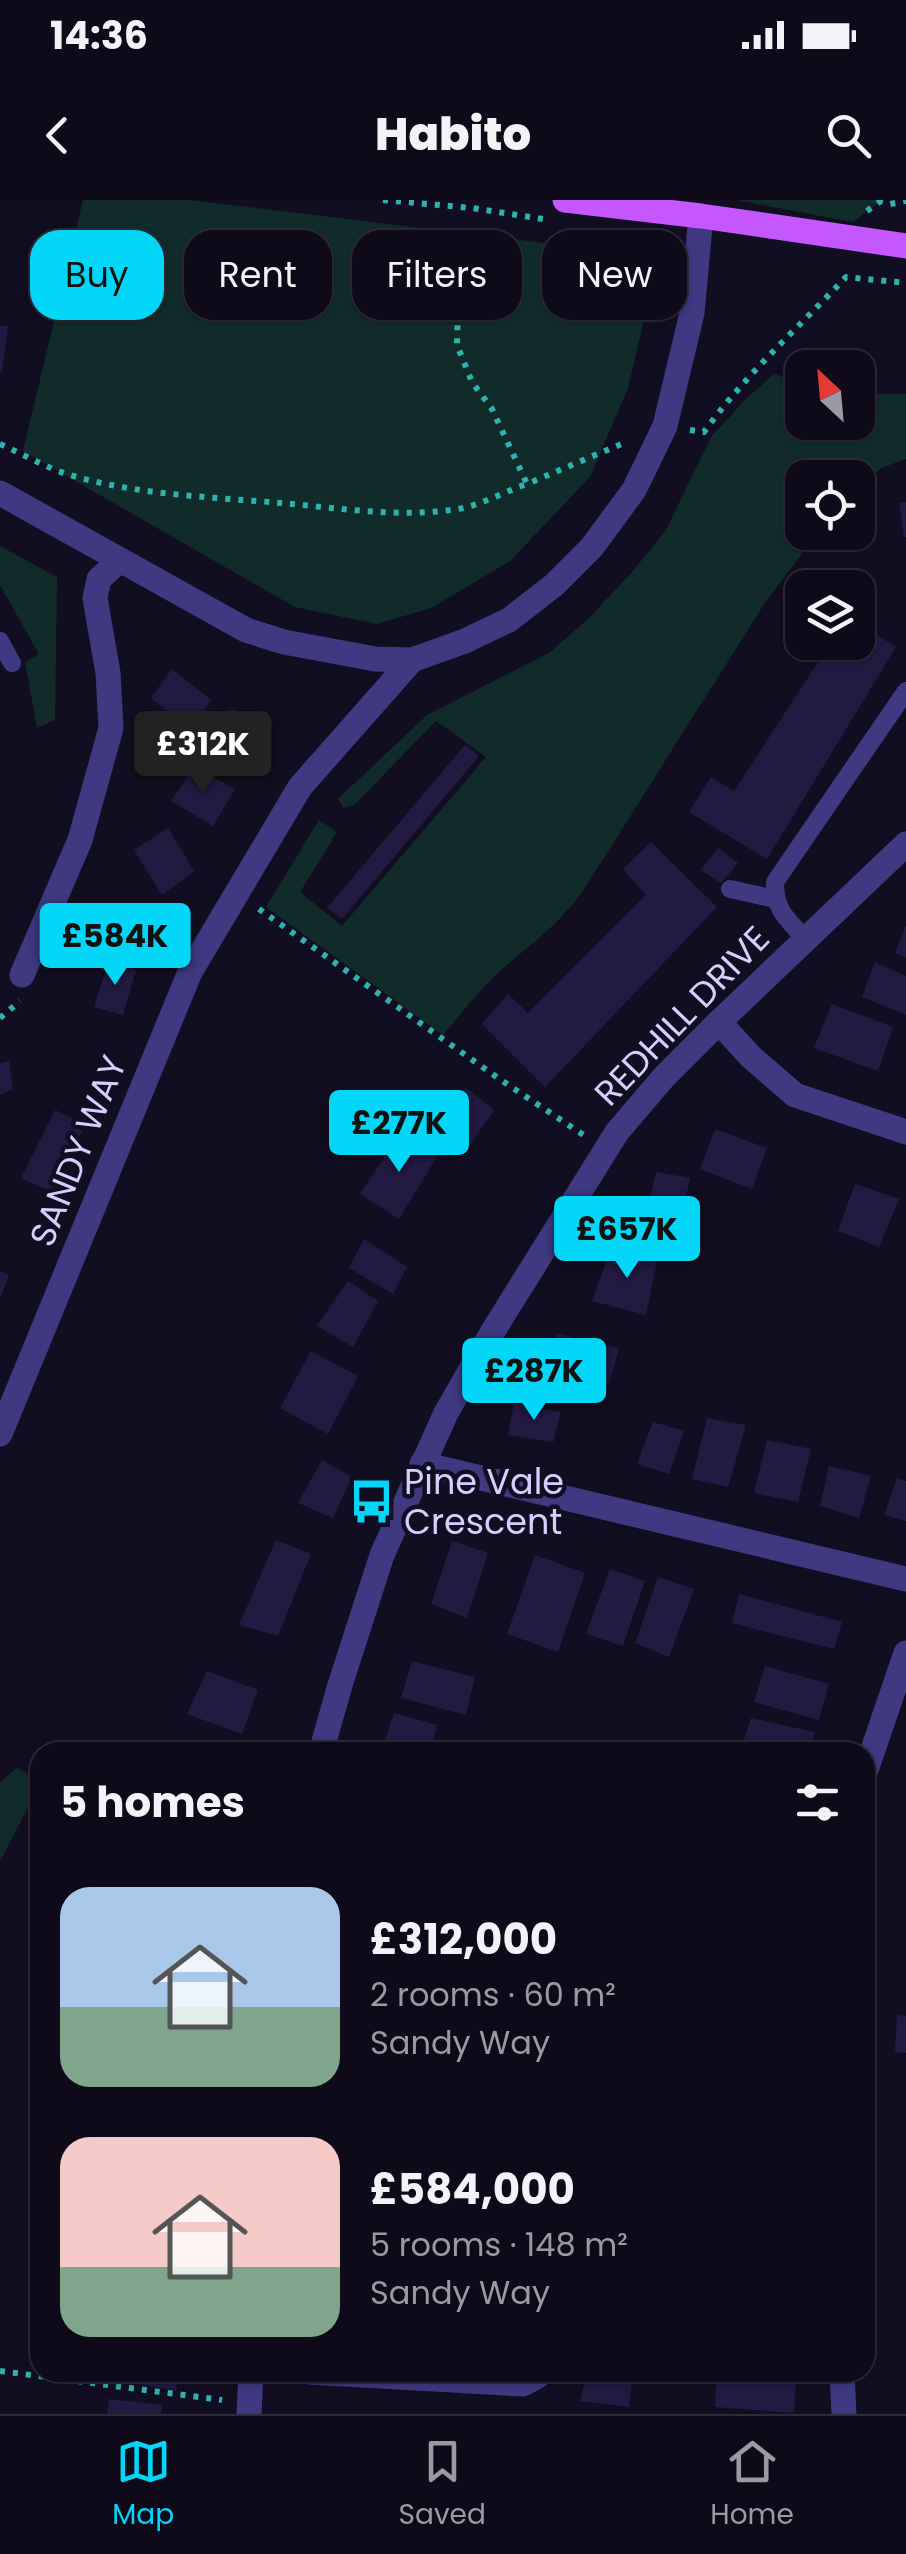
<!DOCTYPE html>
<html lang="en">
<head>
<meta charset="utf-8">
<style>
  body { margin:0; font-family:Poppins,sans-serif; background:#1c1826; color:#f1f3f6; height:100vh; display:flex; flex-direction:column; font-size:38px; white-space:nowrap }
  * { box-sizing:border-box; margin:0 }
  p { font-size:32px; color:#9b9aa2 }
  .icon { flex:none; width:55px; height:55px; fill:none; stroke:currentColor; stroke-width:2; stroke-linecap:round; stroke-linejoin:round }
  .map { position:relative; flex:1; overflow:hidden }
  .drawer { position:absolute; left:30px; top:1542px; width:845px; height:640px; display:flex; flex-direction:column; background:#0e0a19; border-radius:30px; box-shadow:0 2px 8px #0004,0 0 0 2px #2e2b38 }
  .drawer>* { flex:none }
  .banner { position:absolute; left:30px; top:30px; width:848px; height:90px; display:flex; gap:20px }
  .needle { width:65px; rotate:334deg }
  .fabs { position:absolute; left:785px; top:150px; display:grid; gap:20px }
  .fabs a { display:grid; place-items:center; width:90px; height:90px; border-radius:20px; background:#0e0a19; box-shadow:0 2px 8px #0004,0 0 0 2px #2e2b38; font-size:50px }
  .price { position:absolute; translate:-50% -85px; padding:0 22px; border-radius:10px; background:#03d6f6; color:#111; font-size:32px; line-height:65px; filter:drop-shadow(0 2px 5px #0008) }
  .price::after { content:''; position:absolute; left:50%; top:60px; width:30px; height:22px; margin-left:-15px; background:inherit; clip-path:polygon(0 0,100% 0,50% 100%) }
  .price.on { background:#222; color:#fff }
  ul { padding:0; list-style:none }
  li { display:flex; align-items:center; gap:30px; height:250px; padding:0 30px }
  li span { display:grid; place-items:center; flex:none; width:280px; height:200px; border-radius:30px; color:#555 }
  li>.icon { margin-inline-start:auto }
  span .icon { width:120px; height:120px; fill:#fffc; stroke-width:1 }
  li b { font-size:42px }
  h2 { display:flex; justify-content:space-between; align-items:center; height:120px; padding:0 30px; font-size:42px }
  .tag { padding:0 35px; border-radius:30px; background:#0e0a19; box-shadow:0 2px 8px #0004,0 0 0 2px #2e2b38; font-size:35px; line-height:90px }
  .tag.on { background:#03d6f6; color:#111 }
  .status { display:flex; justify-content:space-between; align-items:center; height:70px; padding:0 50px; background:#0e0a19; direction:ltr }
  .status svg { height:28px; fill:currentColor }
  header { display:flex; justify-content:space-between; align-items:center; height:130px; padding:0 30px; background:#0e0a19; font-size:45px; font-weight:800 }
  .menu { display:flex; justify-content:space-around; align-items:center; height:140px; border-top:2px solid #2e2b38; background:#0e0a19; font-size:28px; color:#9b9aa2 }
  .menu a { display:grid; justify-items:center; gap:5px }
  .menu .on { color:#03d6f6 }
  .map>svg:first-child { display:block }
  .green { fill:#112b2b }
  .building { fill:#231a42 }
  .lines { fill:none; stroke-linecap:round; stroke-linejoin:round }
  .path { stroke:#2fb2ae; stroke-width:6; stroke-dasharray:5 8; stroke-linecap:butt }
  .service { stroke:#3e3980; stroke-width:18 }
  .minor { stroke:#3e3980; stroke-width:25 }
  .primary { stroke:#c457fd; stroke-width:25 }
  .labels { text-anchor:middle; stroke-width:9; stroke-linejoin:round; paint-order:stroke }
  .street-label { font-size:35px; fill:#d6cffe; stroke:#120e21 }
  .poi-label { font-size:35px; fill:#d6cffe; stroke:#120e21; text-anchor:start }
</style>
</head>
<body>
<div class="status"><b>14:36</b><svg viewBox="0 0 49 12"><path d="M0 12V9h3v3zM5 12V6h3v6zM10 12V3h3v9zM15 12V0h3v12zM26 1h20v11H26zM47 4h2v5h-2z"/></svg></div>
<header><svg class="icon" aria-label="back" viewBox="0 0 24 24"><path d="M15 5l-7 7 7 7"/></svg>Habito<svg class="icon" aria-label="search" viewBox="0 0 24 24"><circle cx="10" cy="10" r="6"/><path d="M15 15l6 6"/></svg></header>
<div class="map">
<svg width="906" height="2214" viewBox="0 0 906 2214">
  <rect width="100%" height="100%" fill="#120e21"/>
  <g class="green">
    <polygon points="83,0 190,0 644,55 656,68 628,188 590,277 510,361 431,408 377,424 295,407 23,251"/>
    <polygon points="736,0 882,0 853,22"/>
    <path d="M774,174l28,8v40h56v-28h48v65l-25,9 -23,19v-9h-56v54l16,1 -52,68 -183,290c-26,35 -48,50 -81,78 -22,19 -40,44 -59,66l-177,-128 53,-87 18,12 -37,60 42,34 144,-169 -50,-36 -81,83 -11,4 -6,-9 89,-84 122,-62 37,-32 47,-50 33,-41 45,-93 35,-38z"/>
    <polygon points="0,346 57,377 55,520 37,528 25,462 39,454 0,385"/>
    <polygon points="17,1568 40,1580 40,1585 0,1661 0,1582"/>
  </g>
  <g class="building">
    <polygon points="0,126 8,126 2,172 0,172"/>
    <polygon points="906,302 906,337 904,337 899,303"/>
    <polygon points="858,423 896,447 767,659 689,612 711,577 734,591 826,450 815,442 858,442"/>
    <polygon points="172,469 211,500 191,531 151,498"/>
    <polygon points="232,508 271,532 253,568 209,541"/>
    <polygon points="465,545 479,556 342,719 327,708"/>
    <polygon points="194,567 235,589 213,626 171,601"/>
    <polygon points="168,628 194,671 162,695 134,650"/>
    <polygon points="651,642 717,707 545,887 482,824 508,794 528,813 646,695 623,669"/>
    <polygon points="718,648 738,663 721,683 701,670"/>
    <polygon points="906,726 906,758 895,753"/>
    <polygon points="109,760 136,770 123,815 94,807"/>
    <polygon points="875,762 906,776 906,815 862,797"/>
    <polygon points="832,804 893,827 878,871 814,848"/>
    <polygon points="9,861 13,889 0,895 0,863"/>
    <polygon points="466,887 494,910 468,948 436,929"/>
    <polygon points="55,910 85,925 51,992 21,978"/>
    <polygon points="715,929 767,948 752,989 700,969"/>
    <polygon points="401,932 438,955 399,1019 360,994"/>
    <polygon points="656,972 690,978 676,1049 640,1041"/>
    <polygon points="855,984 899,999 879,1047 838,1031"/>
    <polygon points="364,1039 407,1067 393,1094 349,1068"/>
    <polygon points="612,1047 658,1056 646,1115 592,1101"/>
    <polygon points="0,1071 9,1075 0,1099"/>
    <polygon points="348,1081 378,1101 353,1147 317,1126"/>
    <polygon points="556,1133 619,1148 609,1185 546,1169"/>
    <polygon points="311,1151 358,1176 328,1234 280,1208"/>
    <polygon points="514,1204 561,1212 553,1242 508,1235"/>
    <polygon points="707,1218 746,1225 728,1287 692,1279"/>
    <polygon points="653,1222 684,1231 669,1274 637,1264"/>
    <polygon points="767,1240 811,1249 798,1302 754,1293"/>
    <polygon points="322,1260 352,1277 333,1318 298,1303"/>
    <polygon points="829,1266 871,1276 859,1318 820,1306"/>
    <polygon points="897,1278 906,1281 906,1321 884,1315"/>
    <polygon points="276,1340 311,1354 278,1436 239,1425"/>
    <polygon points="452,1341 488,1353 467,1418 431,1404"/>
    <polygon points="535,1355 585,1373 558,1452 507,1434"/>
    <polygon points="610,1369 645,1381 623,1446 586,1434"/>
    <polygon points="658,1377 694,1389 669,1457 635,1443"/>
    <polygon points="739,1394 842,1422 834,1449 732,1423"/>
    <polygon points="412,1461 475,1477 466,1515 401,1498"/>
    <polygon points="765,1466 829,1484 819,1520 754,1502"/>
    <polygon points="207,1471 258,1490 242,1534 187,1514"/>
    <polygon points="394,1513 437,1525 430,1552 401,1552 383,1546"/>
    <polygon points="751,1518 815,1532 809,1552 740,1552"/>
    <polygon points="897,1815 906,1816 906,1853 895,1852"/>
    <polygon points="130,2172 178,2172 176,2191 129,2182"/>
    <polygon points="587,2172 633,2172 629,2207 580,2201"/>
    <polygon points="717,2172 796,2179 794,2213 715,2207"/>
    <polygon points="109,2199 162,2205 161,2214 107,2214"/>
  </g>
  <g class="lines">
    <g class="path">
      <polyline points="383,0 472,8 543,19"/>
      <polyline points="878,0 890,4 906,1"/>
      <polyline points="867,11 882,0"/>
      <polyline points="474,36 458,107 457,145 472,182 492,209 527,284 626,242"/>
      <path d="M690,230l14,2c41,-57 94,-104 142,-155l60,6"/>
      <path d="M0,244c23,10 46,24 70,31 68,20 141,22 211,28 59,5 123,16 182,5 22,-5 43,-17 64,-24"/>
      <polyline points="259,709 498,878 585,936"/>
      <polyline points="0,818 20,801"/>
      <polyline points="0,2171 222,2200"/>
    </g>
    <g class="service">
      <polyline points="0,441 12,463"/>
      <polyline points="730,689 775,699"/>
      <path d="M806,740c-19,-22 -31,-28 -31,-58l131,-191"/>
    </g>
    <g class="minor">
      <polyline points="0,293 246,430 284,442 375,459 412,460 465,441 509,420 554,385 592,347 634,290 665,226 692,113 701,16"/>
      <polyline points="22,775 80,640 111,528 108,473 95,398 99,379 120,360"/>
      <polyline points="719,822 751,857 795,895 906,932"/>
      <polyline points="0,1234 190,772 300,587 412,460"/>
      <polyline points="422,1264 906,1379"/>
      <polyline points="321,1552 340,1485 382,1355 446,1213 493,1131 617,932 664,877 719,822 906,644"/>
      <polyline points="865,1573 906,1453"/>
      <polyline points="309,2172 523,2184 538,2176 539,2172"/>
      <polyline points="842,2172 844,2214"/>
      <polyline points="249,2214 251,2172"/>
    </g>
    <polyline class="primary" points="565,0 701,16 906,46"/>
  </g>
  <defs>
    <symbol id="bus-bare" viewBox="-9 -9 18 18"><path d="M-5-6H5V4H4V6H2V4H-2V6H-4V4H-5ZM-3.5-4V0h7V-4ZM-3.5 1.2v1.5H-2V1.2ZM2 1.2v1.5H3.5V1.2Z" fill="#03d6f6" stroke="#120e21" stroke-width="2.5" paint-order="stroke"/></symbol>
  </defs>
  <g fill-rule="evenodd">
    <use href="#bus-bare" x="340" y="1270" width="63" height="63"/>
  </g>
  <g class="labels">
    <g class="street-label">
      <text transform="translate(682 816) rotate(-46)" y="12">REDHILL DRIVE</text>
      <text transform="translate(78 951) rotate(-68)" y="12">SANDY WAY</text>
    </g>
    <g class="poi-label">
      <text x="404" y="1294">Pine Vale<tspan x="404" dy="40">Crescent</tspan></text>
    </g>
  </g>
</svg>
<div class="fabs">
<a><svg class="needle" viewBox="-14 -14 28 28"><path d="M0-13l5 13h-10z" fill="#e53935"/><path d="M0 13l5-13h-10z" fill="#9b9aa2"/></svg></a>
<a><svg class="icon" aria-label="locate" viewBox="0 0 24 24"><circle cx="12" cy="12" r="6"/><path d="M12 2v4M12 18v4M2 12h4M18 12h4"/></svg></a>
<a><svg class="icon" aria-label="layers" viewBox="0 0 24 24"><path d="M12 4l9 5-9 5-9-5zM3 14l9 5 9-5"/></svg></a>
</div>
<b class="price on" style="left:203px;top:596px">£312K</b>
<b class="price" style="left:115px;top:788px">£584K</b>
<b class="price" style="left:399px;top:975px">£277K</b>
<b class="price" style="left:627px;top:1081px">£657K</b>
<b class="price" style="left:534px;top:1223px">£287K</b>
<div class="banner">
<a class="tag on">Buy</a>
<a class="tag">Rent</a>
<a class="tag">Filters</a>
<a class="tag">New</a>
</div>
<section class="drawer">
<h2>5 homes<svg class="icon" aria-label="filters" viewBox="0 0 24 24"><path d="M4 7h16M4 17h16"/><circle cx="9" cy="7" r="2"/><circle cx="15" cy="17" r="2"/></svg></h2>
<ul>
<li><span style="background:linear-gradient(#a9c7e8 60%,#7fa58c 0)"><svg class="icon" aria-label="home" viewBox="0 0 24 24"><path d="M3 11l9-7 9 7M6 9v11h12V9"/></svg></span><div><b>£312,000</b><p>2 rooms · 60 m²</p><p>Sandy Way</p></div></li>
<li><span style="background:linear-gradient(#f6c9c9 65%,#7fa58c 0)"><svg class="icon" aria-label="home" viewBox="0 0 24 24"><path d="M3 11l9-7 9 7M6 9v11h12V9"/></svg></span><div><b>£584,000</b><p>5 rooms · 148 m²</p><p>Sandy Way</p></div></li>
</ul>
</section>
</div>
<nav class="menu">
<a class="on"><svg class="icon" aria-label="map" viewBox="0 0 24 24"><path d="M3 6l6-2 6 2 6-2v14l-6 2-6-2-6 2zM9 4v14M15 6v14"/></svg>Map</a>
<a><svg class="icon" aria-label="saved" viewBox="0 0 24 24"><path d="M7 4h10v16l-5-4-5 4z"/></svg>Saved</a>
<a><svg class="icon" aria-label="home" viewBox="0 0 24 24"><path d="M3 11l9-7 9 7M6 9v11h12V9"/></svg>Home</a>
</nav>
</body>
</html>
